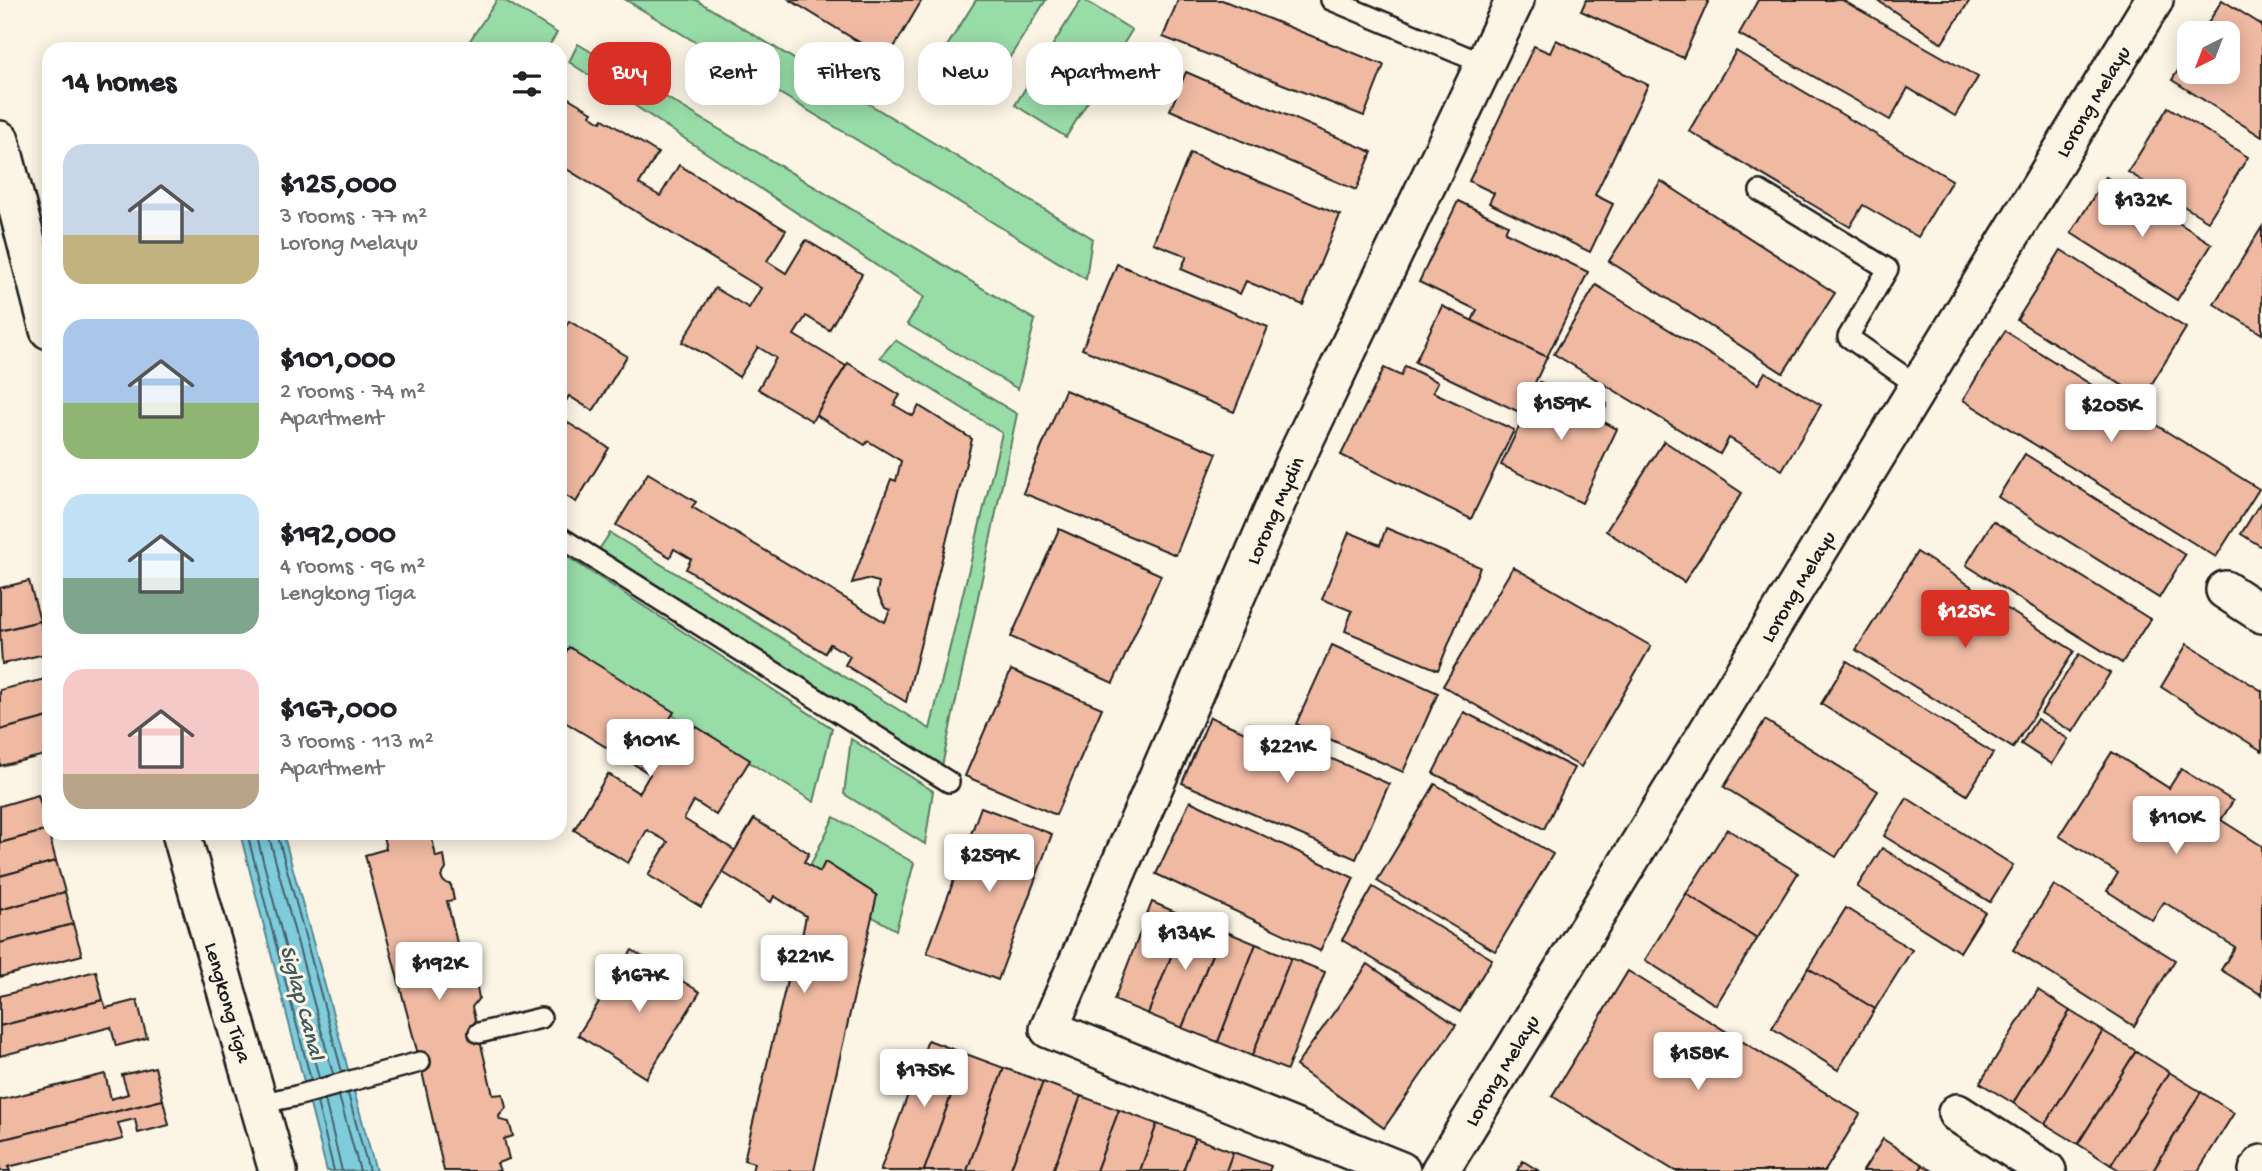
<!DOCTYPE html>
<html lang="en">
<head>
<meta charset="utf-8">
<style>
  body { margin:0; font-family:"Gochi Hand",sans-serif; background:#f6f6f6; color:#202124; height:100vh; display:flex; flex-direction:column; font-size:26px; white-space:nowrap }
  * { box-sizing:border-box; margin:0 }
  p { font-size:23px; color:#757577 }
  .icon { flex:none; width:38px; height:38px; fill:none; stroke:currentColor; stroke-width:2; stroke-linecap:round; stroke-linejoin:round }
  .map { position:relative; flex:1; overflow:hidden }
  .details { position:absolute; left:42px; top:42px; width:525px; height:798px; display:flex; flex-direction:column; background:#fff; border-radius:21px; box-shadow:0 4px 18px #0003 }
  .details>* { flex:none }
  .hud { position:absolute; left:588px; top:42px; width:665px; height:63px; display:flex; gap:14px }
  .needle { width:46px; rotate:222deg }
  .tools { position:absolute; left:2177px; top:21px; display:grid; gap:14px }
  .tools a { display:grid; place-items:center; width:63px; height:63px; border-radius:14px; background:#fff; box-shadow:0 4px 18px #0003; font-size:35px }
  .price { position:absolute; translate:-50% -60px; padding:0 16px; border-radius:7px; background:#fff; color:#222; font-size:23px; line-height:46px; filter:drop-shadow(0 2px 4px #0008) }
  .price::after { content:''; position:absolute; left:50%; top:42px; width:21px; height:16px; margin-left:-10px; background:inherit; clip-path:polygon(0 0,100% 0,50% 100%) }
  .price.current { background:#d93025; color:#fff }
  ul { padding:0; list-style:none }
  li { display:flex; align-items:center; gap:21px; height:175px; padding:0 21px }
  li span { display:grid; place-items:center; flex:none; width:196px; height:140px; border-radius:21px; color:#555 }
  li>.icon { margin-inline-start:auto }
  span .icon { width:84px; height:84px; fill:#fffc; stroke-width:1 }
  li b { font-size:30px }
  h2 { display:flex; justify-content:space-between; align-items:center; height:84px; padding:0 21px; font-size:30px }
  .pill { padding:0 24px; border-radius:21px; background:#fff; box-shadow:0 4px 18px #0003; font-size:24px; line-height:63px }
  .pill.current { background:#d93025; color:#fff }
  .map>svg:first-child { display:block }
  .green { fill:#98dca8; stroke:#5a7c62; stroke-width:2 }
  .water { fill:#7fccdd; stroke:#578690; stroke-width:2 }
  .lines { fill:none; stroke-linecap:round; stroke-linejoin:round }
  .shore { stroke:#446269; stroke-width:2 }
  .building { fill:#efb9a2; stroke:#1c1c1c; stroke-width:2 }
  .lane-casing { stroke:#1c1c1c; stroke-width:24 }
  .street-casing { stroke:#1c1c1c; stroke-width:42 }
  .lane { stroke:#fcf5e5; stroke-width:19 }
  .street { stroke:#fcf5e5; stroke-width:37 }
  .labels { text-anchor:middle; stroke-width:6; stroke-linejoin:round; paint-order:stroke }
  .street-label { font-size:21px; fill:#1c1c1c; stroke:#fcf5e5 }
  .water-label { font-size:23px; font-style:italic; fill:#3f5a60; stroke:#fcf5e5 }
</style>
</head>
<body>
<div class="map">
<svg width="2262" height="1171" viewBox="0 0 2262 1171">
  <rect width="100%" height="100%" fill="#fcf5e5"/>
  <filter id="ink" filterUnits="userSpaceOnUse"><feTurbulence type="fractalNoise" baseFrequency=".0143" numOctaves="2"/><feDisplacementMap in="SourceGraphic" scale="14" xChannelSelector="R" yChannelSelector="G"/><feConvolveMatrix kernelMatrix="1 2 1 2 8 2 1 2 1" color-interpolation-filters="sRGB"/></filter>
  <g filter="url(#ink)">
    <g class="green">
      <polygon points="497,0 504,0 557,33 547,49 480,49 469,42"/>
      <polygon points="626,0 696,0 1092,238 1086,279"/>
      <polygon points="976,0 1046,0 989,90 939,59"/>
      <polygon points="1081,0 1084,0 1132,30 1066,137 1015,105"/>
      <polygon points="578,44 1035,320 1018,389 907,324 924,297 569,62"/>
      <polygon points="895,340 1017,414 942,766 598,551 610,533 930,729 1002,433 880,357"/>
      <polygon points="560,552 832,728 814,802 560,646"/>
      <polygon points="851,739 933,791 925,844 844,794"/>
      <polygon points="834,817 914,863 896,930 804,878"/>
    </g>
    <polygon class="water" points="240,833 283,833 376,1171 327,1171"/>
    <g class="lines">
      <g class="shore">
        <polyline points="247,833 311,1080"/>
        <polyline points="256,833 319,1078"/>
        <polyline points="268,833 333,1074"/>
        <polyline points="277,833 342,1072"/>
        <polyline points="348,1094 369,1171"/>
        <polyline points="339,1096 360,1171"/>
        <polyline points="325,1100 342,1171"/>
        <polyline points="317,1102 334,1171"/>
      </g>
    </g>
    <g class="building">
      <polygon points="790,0 922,0 887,59"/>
      <polygon points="1178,0 1222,0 1384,65 1364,116 1163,37"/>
      <polygon points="1586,0 1709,0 1683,58 1581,11"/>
      <polygon points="1758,0 1842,0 1978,77 1955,116 1908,88 1890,120 1739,34"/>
      <polygon points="1877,0 1970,0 1942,43"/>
      <polygon points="2222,0 2262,25 2262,137 2172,80 2189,53 2189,72 2228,72 2228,33 2202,33"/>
      <polygon points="1556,40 1648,85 1595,195 1613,204 1590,252 1489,203 1494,193 1469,181 1534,46 1550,53"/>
      <polygon points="1736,51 1952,180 1918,237 1863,205 1850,227 1689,131"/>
      <polygon points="1186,72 1372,152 1356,190 1170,110"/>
      <polygon points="560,93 592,112 590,115 601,122 603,119 658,153 639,184 660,196 679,165 786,230 767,261 786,273 806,240 862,274 829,330 806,316 794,335 846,366 812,421 758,389 776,358 758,347 739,377 707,355 682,342 715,288 749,308 761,288 560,165"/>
      <polygon points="2168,107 2248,157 2208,221 2128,172"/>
      <polygon points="1190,153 1340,215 1303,305 1246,281 1240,294 1181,269 1187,256 1153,243"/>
      <polygon points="2106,177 2212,244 2177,300 2071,233"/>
      <polygon points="1661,181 1835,293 1783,373 1609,261"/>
      <polygon points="1458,201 1508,225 1505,232 1588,272 1547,357 1472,321 1477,310 1419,282"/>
      <polygon points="2262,227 2262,334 2214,304"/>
      <polygon points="2061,250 2186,328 2143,398 2017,320"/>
      <polygon points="1117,264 1268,327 1234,412 1082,349"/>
      <polygon points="1596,285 1758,384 1765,372 1821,405 1782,470 1729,438 1720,454 1554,354"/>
      <polygon points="1442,306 1547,357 1521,413 1415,362"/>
      <polygon points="569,321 627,356 593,411 569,396 560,411 560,336"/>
      <polygon points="2005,331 2259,489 2216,557 1963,400"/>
      <polygon points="848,363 900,395 894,405 913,416 919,406 972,439 906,702 845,665 850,656 830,644 825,653 686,569 691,559 674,549 670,557 616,525 648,473 696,502 692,507 885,622 890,610 885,608 877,593 879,582 867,579 852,583 891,479 896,481 901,461 868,441 865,445 816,415"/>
      <polygon points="1405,366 1438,382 1433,392 1514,430 1471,519 1341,455 1384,368 1401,376"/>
      <polygon points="1540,382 1571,397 1574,389 1607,404 1600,420 1617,429 1582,503 1501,465"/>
      <polygon points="1065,390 1217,453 1176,555 1023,493"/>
      <polygon points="560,418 609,448 576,502 560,492"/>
      <polygon points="1664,441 1742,493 1684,582 1606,531"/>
      <polygon points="2025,454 2185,555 2159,598 1998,497"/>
      <polygon points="2262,500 2262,547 2241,534"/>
      <polygon points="1993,521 2150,619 2122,663 1966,565"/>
      <polygon points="1386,528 1480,567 1438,670 1345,631 1352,611 1322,599 1349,532 1380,545"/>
      <polygon points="1059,529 1161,575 1113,683 1011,637"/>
      <polygon points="1917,552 2074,651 2013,748 1856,650"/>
      <polygon points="1513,567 1651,646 1581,767 1443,686"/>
      <polygon points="29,581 40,621 0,631 0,588"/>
      <polygon points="40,621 49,653 2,664 0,631"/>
      <polygon points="2187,644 2262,691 2262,751 2161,687"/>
      <polygon points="1332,645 1438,693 1403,772 1296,724"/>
      <polygon points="569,647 674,712 655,743 677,756 695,726 750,760 716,815 694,801 684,819 736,851 701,907 648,875 668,842 647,830 628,863 574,830 608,774 639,793 650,774 560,719 560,662"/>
      <polygon points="2079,654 2110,673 2073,732 2041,713"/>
      <polygon points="1847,661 1993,753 1967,795 1821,704"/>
      <polygon points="1011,670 1102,708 1056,815 965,776"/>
      <polygon points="49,678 49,717 0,730 0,690"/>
      <polygon points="1464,712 1574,768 1544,829 1433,773"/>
      <polygon points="49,717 49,754 0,766 0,730"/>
      <polygon points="1210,717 1245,732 1250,723 1389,784 1356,859 1182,783"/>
      <polygon points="2037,719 2068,739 2052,764 2021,744"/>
      <polygon points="1765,720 1878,791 1836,857 1724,787"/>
      <polygon points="2112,752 2169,788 2181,769 2233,801 2221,820 2262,846 2262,995 2221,970 2235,947 2164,902 2152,920 2107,891 2118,873 2059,836"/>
      <polygon points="1435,784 1553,854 1495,951 1377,881"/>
      <polygon points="38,795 48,830 0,843 0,806"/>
      <polygon points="1907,798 2013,865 1990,902 1884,836"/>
      <polygon points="1190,801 1354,878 1320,951 1156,874"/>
      <polygon points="981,807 1052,834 998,980 927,953"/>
      <polygon points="754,819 809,853 804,862 820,872 825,862 877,895 814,1171 752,1171 754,1163 744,1160 798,935 802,936 806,916 774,896 771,902 722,872"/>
      <polygon points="1727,829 1798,873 1757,939 1686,894"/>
      <polygon points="48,830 56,861 0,876 0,843"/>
      <polygon points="385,833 431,833 436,857 444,855 446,869 441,877 444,882 451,885 454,900 447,901 467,985 476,983 479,998 472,1007 493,1095 503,1094 506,1108 499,1116 500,1120 509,1122 513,1136 504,1139 509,1159 497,1163 500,1171 444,1171 420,1062 365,855 386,849 383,836"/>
      <polygon points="1882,848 1985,912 1960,952 1857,887"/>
      <polygon points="56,861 65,892 0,910 0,876"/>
      <polygon points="2054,885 2175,960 2134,1026 2013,950"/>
      <polygon points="1373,887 1492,959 1460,1012 1342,940"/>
      <polygon points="65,892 73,924 0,943 0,910"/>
      <polygon points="1686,894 1757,939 1716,1005 1645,960"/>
      <polygon points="1152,902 1187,917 1148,1014 1114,1000"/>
      <polygon points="1846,908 1912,950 1875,1009 1808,968"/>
      <polygon points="1187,917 1222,930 1182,1028 1148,1014"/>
      <polygon points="73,924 82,955 0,977 0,943"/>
      <polygon points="1222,930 1256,944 1218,1042 1182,1028"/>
      <polygon points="1256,944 1291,958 1252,1056 1218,1042"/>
      <polygon points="632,950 700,992 646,1078 578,1035"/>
      <polygon points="1291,958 1325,972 1287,1070 1252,1056"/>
      <polygon points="1368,964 1456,1025 1384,1128 1296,1066"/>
      <polygon points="1808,968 1875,1009 1838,1070 1772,1028"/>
      <polygon points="96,971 103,1000 0,1026 0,996"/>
      <polygon points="1628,971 1860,1114 1825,1171 1675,1171 1552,1096"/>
      <polygon points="2038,990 2070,1011 2013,1103 1980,1083"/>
      <polygon points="103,1000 106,1008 137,1000 147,1038 116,1046 111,1027 0,1056 0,1026"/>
      <polygon points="2070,1011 2103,1031 2045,1124 2013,1103"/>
      <polygon points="2103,1031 2136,1051 2078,1144 2045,1124"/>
      <polygon points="928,1040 966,1054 924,1171 880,1171"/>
      <polygon points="2136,1051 2169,1072 2111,1165 2078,1144"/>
      <polygon points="966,1054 1004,1068 967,1171 924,1171"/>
      <polygon points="155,1067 163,1100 0,1140 0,1100 105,1074 111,1099 128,1094 122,1075"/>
      <polygon points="1004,1068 1043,1082 1010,1171 967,1171"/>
      <polygon points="2169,1072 2201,1092 2153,1171 2121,1171 2111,1165"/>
      <polygon points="1043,1082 1081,1096 1053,1171 1010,1171"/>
      <polygon points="2201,1092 2234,1113 2198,1171 2153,1171"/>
      <polygon points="1081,1096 1119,1110 1096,1171 1053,1171"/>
      <polygon points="163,1100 169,1125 138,1133 135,1119 118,1123 123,1139 8,1167 10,1171 0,1171 0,1140"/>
      <polygon points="1119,1110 1157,1124 1140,1171 1096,1171"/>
      <polygon points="1157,1124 1195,1138 1183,1171 1140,1171"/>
      <polygon points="1195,1138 1233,1152 1226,1171 1183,1171"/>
      <polygon points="1883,1139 1923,1165 1919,1171 1863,1171"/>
      <polygon points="1233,1152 1271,1166 1269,1171 1226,1171"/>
      <polygon points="1523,1161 1539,1171 1517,1171"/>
      <polygon points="1923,1165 1933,1171 1919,1171"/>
    </g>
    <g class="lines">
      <defs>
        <g id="lane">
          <polyline points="1331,0 1484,64"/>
          <polyline points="1760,191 1888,269 1848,337 1918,386"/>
          <polyline points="560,537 949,782"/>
          <polyline points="479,1033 541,1018"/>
          <polyline points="258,1104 296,1096 420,1062"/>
        </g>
        <g id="street">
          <polyline points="0,140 49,330"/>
          <polyline points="2225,590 2262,614"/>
          <polyline points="181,833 278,1171"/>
          <polyline points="1957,1113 2047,1171"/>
          <polyline points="1401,1171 1049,1029 1294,462 1515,0"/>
          <polyline points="1440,1171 2154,0"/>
          <polyline points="2258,1171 2262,1164"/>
        </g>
      </defs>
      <use href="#lane" class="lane-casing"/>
      <use href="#street" class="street-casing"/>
      <use href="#lane" class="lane"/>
      <use href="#street" class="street"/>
    </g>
  </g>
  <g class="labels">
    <g class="street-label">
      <text transform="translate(2092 101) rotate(-59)" y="7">Lorong Melayu</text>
      <text transform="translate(1274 510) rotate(-66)" y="7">Lorong Mydin</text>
      <text transform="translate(1797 586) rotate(-59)" y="7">Lorong Melayu</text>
      <text transform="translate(229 1002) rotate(74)" y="7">Lengkong Tiga</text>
      <text transform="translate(1501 1070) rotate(-59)" y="7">Lorong Melayu</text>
    </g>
    <g class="water-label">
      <text transform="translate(304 1002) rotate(75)" y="8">Siglap Canal</text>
    </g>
  </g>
</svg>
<div class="tools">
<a><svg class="needle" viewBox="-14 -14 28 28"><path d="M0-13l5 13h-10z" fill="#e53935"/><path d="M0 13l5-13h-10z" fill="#757577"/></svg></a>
</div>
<b class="price" style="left:2142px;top:239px">$132K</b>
<b class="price" style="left:1561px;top:442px">$159K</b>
<b class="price" style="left:2111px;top:444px">$205K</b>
<b class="price current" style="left:1965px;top:650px">$125K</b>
<b class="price" style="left:650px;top:779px">$101K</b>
<b class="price" style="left:1287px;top:785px">$221K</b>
<b class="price" style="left:2176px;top:856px">$110K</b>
<b class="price" style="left:989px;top:894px">$259K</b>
<b class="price" style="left:1185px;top:972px">$134K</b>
<b class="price" style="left:804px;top:995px">$221K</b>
<b class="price" style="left:439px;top:1002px">$192K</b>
<b class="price" style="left:639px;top:1014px">$167K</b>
<b class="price" style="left:1698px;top:1092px">$158K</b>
<b class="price" style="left:924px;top:1109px">$175K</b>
<div class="hud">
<a class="pill current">Buy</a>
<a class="pill">Rent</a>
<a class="pill">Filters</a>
<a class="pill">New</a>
<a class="pill">Apartment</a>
</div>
<section class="details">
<h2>14 homes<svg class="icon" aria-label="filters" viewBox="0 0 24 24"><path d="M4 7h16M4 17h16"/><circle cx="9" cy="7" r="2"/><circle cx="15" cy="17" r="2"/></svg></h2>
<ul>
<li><span style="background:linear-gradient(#c9d6e8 65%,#c2b280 0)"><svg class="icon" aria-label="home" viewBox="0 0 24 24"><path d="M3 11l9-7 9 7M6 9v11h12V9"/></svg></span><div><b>$125,000</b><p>3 rooms · 77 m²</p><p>Lorong Melayu</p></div></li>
<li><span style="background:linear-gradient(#a9c7e8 60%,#8fb573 0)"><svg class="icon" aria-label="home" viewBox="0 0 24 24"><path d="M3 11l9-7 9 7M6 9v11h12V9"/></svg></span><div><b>$101,000</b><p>2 rooms · 74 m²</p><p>Apartment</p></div></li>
<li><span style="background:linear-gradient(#bfe0f5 60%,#7fa58c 0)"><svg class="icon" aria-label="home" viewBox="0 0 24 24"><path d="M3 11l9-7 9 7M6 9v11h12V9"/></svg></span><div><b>$192,000</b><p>4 rooms · 96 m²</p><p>Lengkong Tiga</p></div></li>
<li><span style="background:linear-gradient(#f6c9c9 75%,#b9a48a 0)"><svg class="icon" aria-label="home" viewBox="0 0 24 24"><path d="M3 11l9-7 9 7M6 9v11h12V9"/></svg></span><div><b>$167,000</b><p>3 rooms · 113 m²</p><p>Apartment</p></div></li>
</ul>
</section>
</div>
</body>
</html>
